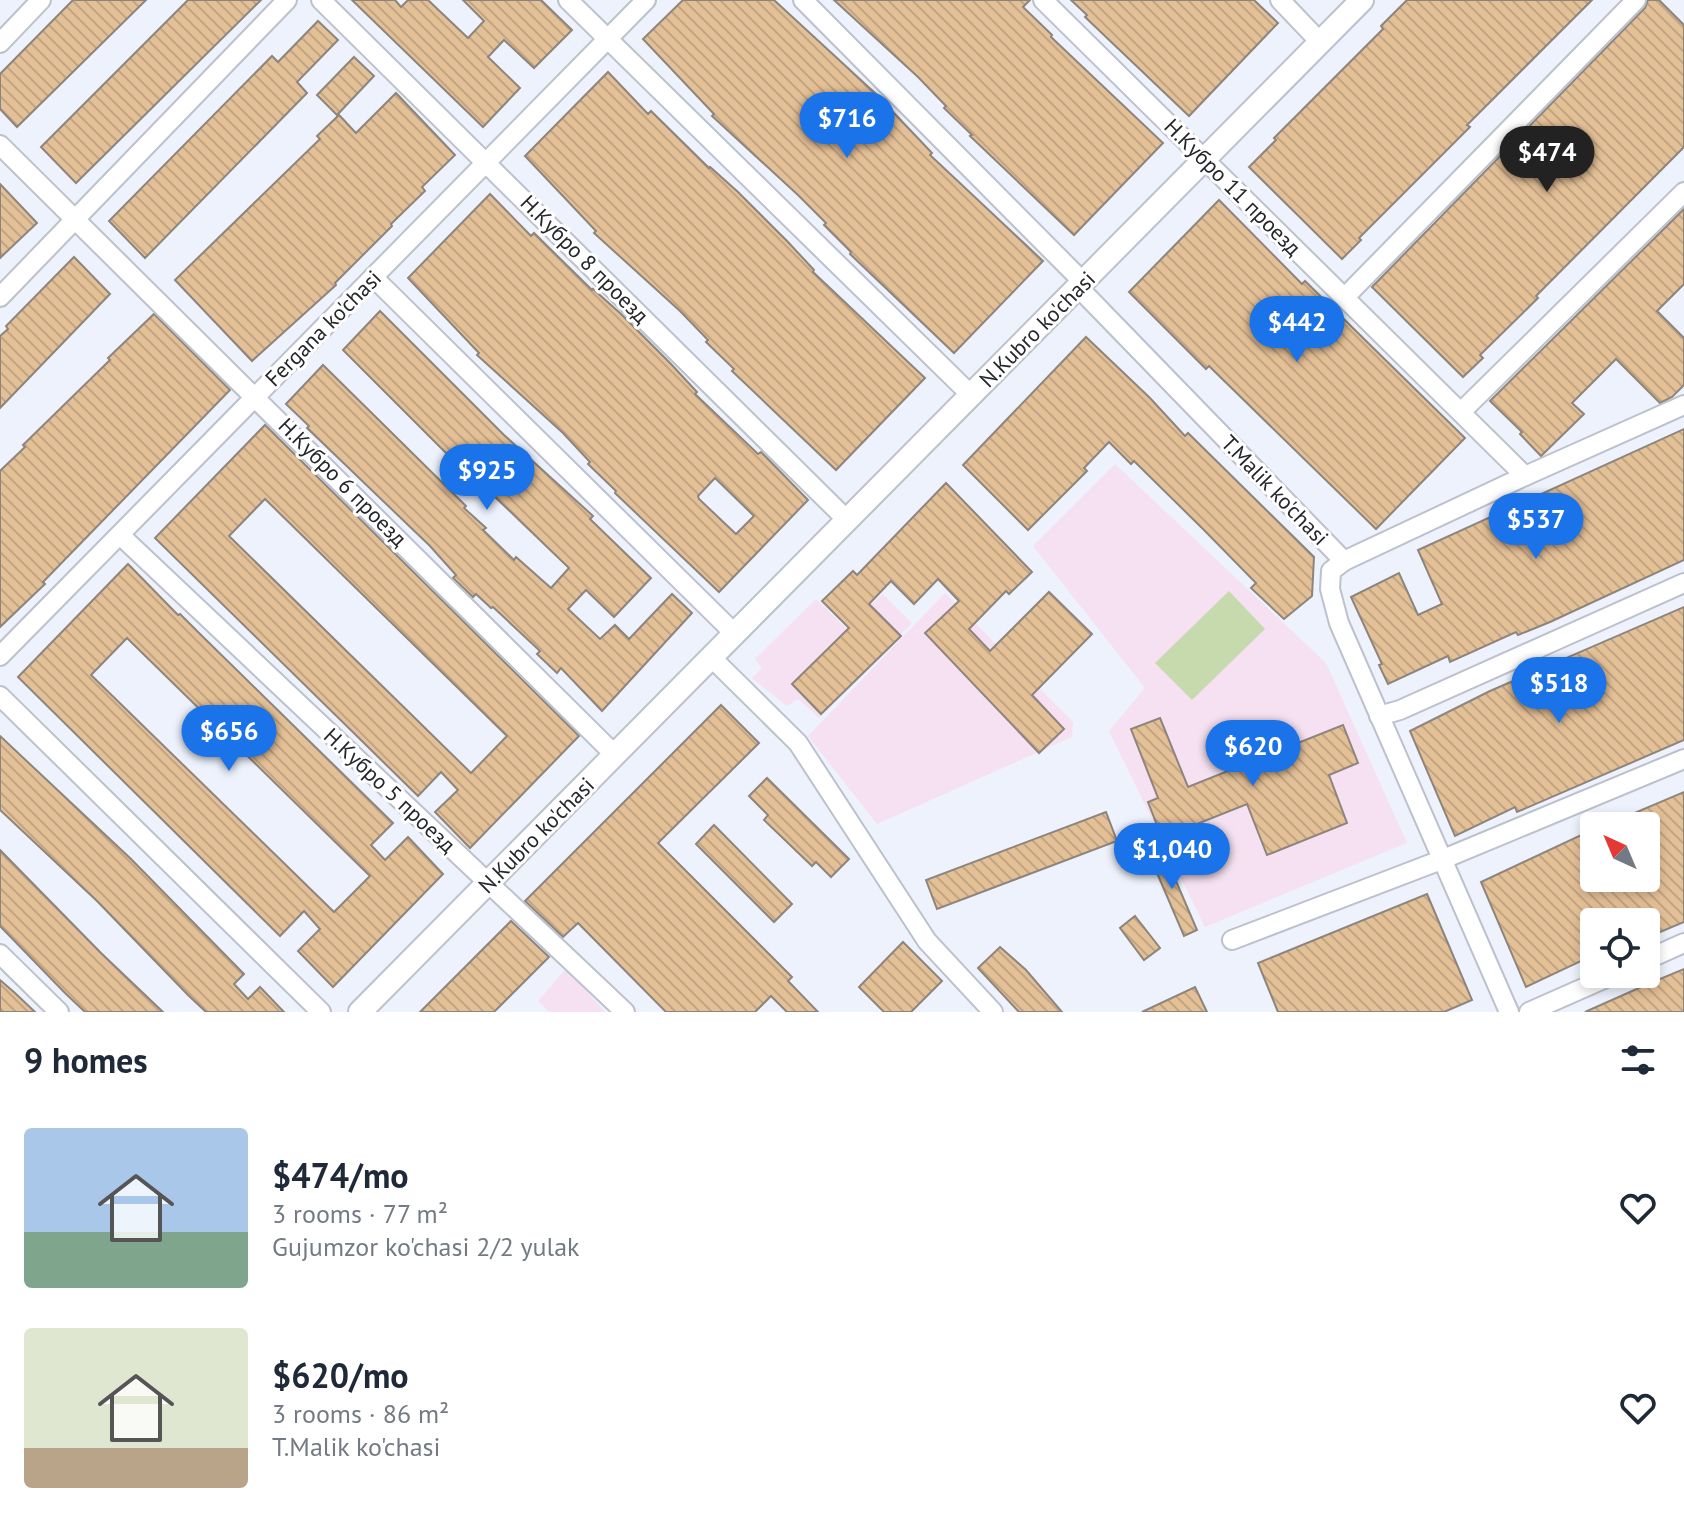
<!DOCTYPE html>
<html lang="en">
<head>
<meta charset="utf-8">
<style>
  body { margin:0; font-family:"PT Sans",sans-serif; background:#f2f2f3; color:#1f2937; height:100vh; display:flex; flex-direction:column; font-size:30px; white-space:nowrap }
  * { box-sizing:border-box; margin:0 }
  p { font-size:26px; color:#747a83 }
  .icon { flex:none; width:44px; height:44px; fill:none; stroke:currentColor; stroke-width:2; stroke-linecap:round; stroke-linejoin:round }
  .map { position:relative; height:1012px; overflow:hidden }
  .sheet { display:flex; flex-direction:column; background:#fff; flex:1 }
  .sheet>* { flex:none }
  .needle { width:52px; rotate:316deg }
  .fabs { position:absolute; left:1580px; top:812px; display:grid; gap:16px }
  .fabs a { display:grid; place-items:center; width:80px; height:80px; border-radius:8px; background:#fff; box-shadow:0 4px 12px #0003; font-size:40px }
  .price { position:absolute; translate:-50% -68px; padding:0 18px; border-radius:28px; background:#1a73e8; color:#fff; font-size:26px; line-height:52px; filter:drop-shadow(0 2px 4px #0008) }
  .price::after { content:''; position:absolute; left:50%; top:48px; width:24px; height:18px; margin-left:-12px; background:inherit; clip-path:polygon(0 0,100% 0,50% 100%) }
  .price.on { background:#222; color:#fff }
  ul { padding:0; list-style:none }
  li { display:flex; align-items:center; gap:24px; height:200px; padding:0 24px }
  li span { display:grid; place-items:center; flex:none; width:224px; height:160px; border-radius:8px; color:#555 }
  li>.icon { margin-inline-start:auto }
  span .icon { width:96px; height:96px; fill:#fffc; stroke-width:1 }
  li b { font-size:34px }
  h2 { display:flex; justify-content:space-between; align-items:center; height:96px; padding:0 24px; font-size:34px }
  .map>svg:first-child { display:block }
  .education { fill:#f5e1f1 }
  .pitch { fill:#c6daae }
  .building { fill:url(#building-back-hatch); stroke:#8d857d; stroke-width:2; fill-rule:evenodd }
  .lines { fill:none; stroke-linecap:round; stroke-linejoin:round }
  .minor-casing { stroke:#bcc1cb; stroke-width:22 }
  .tertiary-casing { stroke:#bcc1cb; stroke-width:26 }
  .minor { stroke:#fff; stroke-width:18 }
  .tertiary { stroke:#fff; stroke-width:22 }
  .labels { text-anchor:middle; stroke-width:6; stroke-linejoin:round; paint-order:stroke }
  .street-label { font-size:22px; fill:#24262a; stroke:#fff }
</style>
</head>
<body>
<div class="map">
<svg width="1684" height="1012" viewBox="0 0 1684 1012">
  <defs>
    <pattern id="building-back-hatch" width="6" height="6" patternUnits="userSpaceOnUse" patternTransform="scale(2)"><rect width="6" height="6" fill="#e4c097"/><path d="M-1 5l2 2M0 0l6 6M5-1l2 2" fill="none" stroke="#c3a582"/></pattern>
  </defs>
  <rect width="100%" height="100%" fill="#edf2fd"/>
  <g class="education">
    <polygon points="1115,464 1326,663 1407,843 1205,927 1109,731 1145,688 1033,546"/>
    <polygon points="945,593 1073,722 1072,737 877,824 808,736"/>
    <polygon points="883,594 912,623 819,718 798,699 787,706 752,678 762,668 755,659 816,599 846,628"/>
    <polygon points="565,970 580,984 605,1012 549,1012 538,1001"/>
  </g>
  <polygon class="pitch" points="1229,591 1265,629 1192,700 1155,663"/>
  <g class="building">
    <polygon points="73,0 146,0 17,127 0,109 0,74"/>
    <polygon points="188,0 261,0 76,183 41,147"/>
    <polygon points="352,0 395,0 401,7 408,0 428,0 468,38 484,21 463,0 541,0 572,30 534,68 504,40 488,57 520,88 483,127"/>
    <polygon points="683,0 774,0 876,94 932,153 930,155 1043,261 954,353 850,254 851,252 824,225 826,223 798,195 712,116 714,114 643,39"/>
    <polygon points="834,0 1030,0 1023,7 1052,35 1051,37 1163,143 1074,235 970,136 972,135 944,108 946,106 918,77"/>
    <polygon points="1071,0 1254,0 1278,23 1189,116 1085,17 1087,15"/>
    <polygon points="1407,0 1592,0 1467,125 1470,127 1359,238 1361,240 1342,259 1249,167 1276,140 1274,138 1383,29 1381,26"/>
    <polygon points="1648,0 1659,0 1684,25 1684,147 1536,296 1538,298 1480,355 1483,358 1463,377 1372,287 1645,8"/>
    <polygon points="318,21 338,40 297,82 307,93 145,258 109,221 272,56 278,62"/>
    <polygon points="354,57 374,76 337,115 317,95"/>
    <polygon points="608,72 648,114 651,111 709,168 710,167 738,192 788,242 814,270 813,272 925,378 836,470 732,371 734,369 706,342 708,340 680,311 594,233 596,231 525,156"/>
    <polygon points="396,93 455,155 422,187 425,191 391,224 392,226 335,283 336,285 252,361 175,280 320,139 317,136 339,115 356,133"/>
    <polygon points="0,184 37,223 0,258"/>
    <path d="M490,194l41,42 3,-3 58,57 1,-1 28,25 50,50 26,28 -2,2 63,60 3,-2 47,48 -89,92 -104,-99 1,-2 -28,-27 2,-2 -27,-29 -86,-78 2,-2 -71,-75zM715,478l39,38 -18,18 -37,-35 -1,-3z"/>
    <polygon points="1219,200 1302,284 1305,281 1465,438 1376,529 1209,366 1206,369 1129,292"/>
    <polygon points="1684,209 1684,284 1657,311 1684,338 1684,385 1672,397 1660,403 1616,359 1572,403 1584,414 1541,456 1520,434 1522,432 1490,401"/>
    <polygon points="74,257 110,294 0,408 0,336 8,329 6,326"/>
    <polygon points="380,311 504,435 593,516 590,519 651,578 614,617 586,590 568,609 600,639 615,625 629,639 672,594 692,613 602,711 561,668 557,673 537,654 540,651 493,607 491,608 476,594 473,597 453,578 456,575 430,546 307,428 309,426 286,404 323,365 466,506 464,508 486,528 483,530 514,560 516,557 551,588 569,568 494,496 492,498 472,479 343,350"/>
    <polygon points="154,314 230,390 43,582 45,584 0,627 0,471 25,447 23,445 110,360 108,358"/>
    <polygon points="1086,337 1150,398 1185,436 1188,433 1314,557 1312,596 1284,619 1251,588 1256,583 1204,530 1134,461 1131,464 1109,442 1084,468 1087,471 1028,530 963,465"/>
    <path d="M265,425l314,311 -109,112 -35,-36 23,-22 -17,-18 -23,24 -263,-258zM265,499l242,237 -36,37 -242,-237z"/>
    <polygon points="1684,429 1684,560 1550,622 1518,635 1516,632 1450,662 1448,656 1388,684 1379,665 1382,664 1351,597 1399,573 1418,615 1442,604 1418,550"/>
    <polygon points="946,483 1032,572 1009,594 1006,591 969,629 990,651 1049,592 1092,634 1032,695 1064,729 1039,753 925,633 959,601 938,579 914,604 891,581 869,604 901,636 821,714 792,684 849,628 822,601 853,571 857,575"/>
    <path d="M128,564l50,51 2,-1 19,19 194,190 -22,22 14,15 23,-23 35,37 -110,113 -35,-36 22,-22 -16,-18 -24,25 -262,-259zM127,638l243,238 -36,36 -243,-237z"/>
    <polygon points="1684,607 1684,740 1517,812 1515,807 1455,836 1410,731 1490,691"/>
    <polygon points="721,705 759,743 658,843 792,977 788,981 818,1012 787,1012 771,996 755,1012 666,1012 578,923 563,937 525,901"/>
    <polygon points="1160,718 1188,787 1343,725 1358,763 1329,775 1347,823 1267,855 1247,804 1162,838 1148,802 1158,798 1131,729"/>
    <polygon points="0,736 131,859 244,974 234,984 248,999 260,987 284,1012 206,1012 188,995 97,901 0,810"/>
    <polygon points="767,778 849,859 831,877 816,862 812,866 764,820 768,815 749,796"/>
    <polygon points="1684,792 1684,922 1646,938 1646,922 1594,922 1594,970 1590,972 1585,959 1526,987 1481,882 1594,829 1594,878 1646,878 1646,826 1604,826"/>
    <polygon points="1106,812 1117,841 937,909 926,880"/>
    <polygon points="714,825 792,904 774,922 696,844"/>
    <polygon points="1161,846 1197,930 1184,936 1148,852"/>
    <polygon points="0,850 101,953 163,1012 85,1012 65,993 0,926"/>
    <polygon points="1427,894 1472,1000 1444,1012 1278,1012 1258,963"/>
    <polygon points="1135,916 1160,948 1144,960 1120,928"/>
    <polygon points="511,921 549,957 494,1012 420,1012"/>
    <polygon points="903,942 942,981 911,1012 884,1012 859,987"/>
    <polygon points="1000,947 1026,970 1062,1012 1019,1012 978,968"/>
    <polygon points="1684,969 1684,1012 1585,1012 1648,984"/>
    <polygon points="0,980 15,993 35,1012 0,1012"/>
    <polygon points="1195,987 1207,1012 1142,1012"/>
  </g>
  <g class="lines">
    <defs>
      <g id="minor">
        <polyline points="321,0 847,520"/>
        <polyline points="568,0 971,395"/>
        <polyline points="803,0 1083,282"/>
        <polyline points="1043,0 1525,476"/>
        <polyline points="1280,0 1320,42"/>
        <polyline points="0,43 41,0"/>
        <polyline points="0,145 615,755"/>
        <polyline points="373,277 735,634"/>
        <polyline points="1078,287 1344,561 1331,571 1330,589 1339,623 1509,1012"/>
        <polyline points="0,297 287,0"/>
        <polyline points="1345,297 1636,0"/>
        <polyline points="1461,412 1684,192"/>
        <polyline points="120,535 625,1012"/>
        <polyline points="1344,561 1525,476 1684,405"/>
        <polyline points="0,656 646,0"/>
        <polyline points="712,658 798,743 927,941 993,1012"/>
        <polyline points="0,696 321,1012"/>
        <polyline points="1379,716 1400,710 1684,583"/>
        <polyline points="1232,940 1441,860 1684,759"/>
        <polyline points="0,954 59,1012"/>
        <polyline points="1646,960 1684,943"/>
        <polyline points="1529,1012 1615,974"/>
      </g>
      <polyline id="tertiary" points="360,1012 1362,0"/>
    </defs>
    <use href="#minor" class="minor-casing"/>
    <use href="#tertiary" class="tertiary-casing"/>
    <use href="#minor" class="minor"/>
    <use href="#tertiary" class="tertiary"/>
  </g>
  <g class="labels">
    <g class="street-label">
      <text transform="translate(1233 187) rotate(45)" y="8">Н.Кубро 11 проезд</text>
      <text transform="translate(585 259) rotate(45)" y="8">Н.Кубро 8 проезд</text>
      <text transform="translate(323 328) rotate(-45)" y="8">Fergana ko'chasi</text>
      <text transform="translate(1037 329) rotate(-45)" y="8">N.Kubro ko'chasi</text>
      <text transform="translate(343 482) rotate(45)" y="8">Н.Кубро 6 проезд</text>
      <text transform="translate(1275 490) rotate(46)" y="8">T.Malik ko'chasi</text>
      <text transform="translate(390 790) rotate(43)" y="8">Н.Кубро 5 проезд</text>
      <text transform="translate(536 835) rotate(-45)" y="8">N.Kubro ko'chasi</text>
    </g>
  </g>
</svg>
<div class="fabs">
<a><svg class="needle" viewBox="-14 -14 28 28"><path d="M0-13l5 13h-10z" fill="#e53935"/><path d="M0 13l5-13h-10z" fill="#747a83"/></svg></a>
<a><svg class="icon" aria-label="locate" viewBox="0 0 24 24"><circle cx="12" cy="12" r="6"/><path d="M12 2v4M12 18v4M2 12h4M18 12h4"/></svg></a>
</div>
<b class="price" style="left:847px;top:160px">$716</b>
<b class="price on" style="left:1547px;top:194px">$474</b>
<b class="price" style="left:1297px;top:364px">$442</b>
<b class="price" style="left:487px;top:512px">$925</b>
<b class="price" style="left:1536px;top:561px">$537</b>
<b class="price" style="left:1559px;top:725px">$518</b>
<b class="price" style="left:229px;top:773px">$656</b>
<b class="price" style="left:1253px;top:788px">$620</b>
<b class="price" style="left:1172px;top:891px">$1,040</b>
</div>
<section class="sheet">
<h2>9 homes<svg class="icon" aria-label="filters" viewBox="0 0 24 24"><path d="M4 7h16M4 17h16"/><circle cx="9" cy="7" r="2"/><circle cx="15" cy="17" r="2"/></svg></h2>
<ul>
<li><span style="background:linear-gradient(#a9c7e8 65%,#7fa58c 0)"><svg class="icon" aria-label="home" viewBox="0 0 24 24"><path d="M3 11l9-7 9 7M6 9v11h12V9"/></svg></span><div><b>$474/mo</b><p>3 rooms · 77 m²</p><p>Gujumzor ko'chasi 2/2 yulak</p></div><svg class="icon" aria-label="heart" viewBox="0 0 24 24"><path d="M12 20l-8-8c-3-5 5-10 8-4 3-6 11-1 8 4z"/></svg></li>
<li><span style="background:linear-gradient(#dfe7d0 75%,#b9a48a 0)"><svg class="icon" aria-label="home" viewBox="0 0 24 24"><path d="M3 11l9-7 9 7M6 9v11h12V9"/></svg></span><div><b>$620/mo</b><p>3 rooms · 86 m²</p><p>T.Malik ko'chasi</p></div><svg class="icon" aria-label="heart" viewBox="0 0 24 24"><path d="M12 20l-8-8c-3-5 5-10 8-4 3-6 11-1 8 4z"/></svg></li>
</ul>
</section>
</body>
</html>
